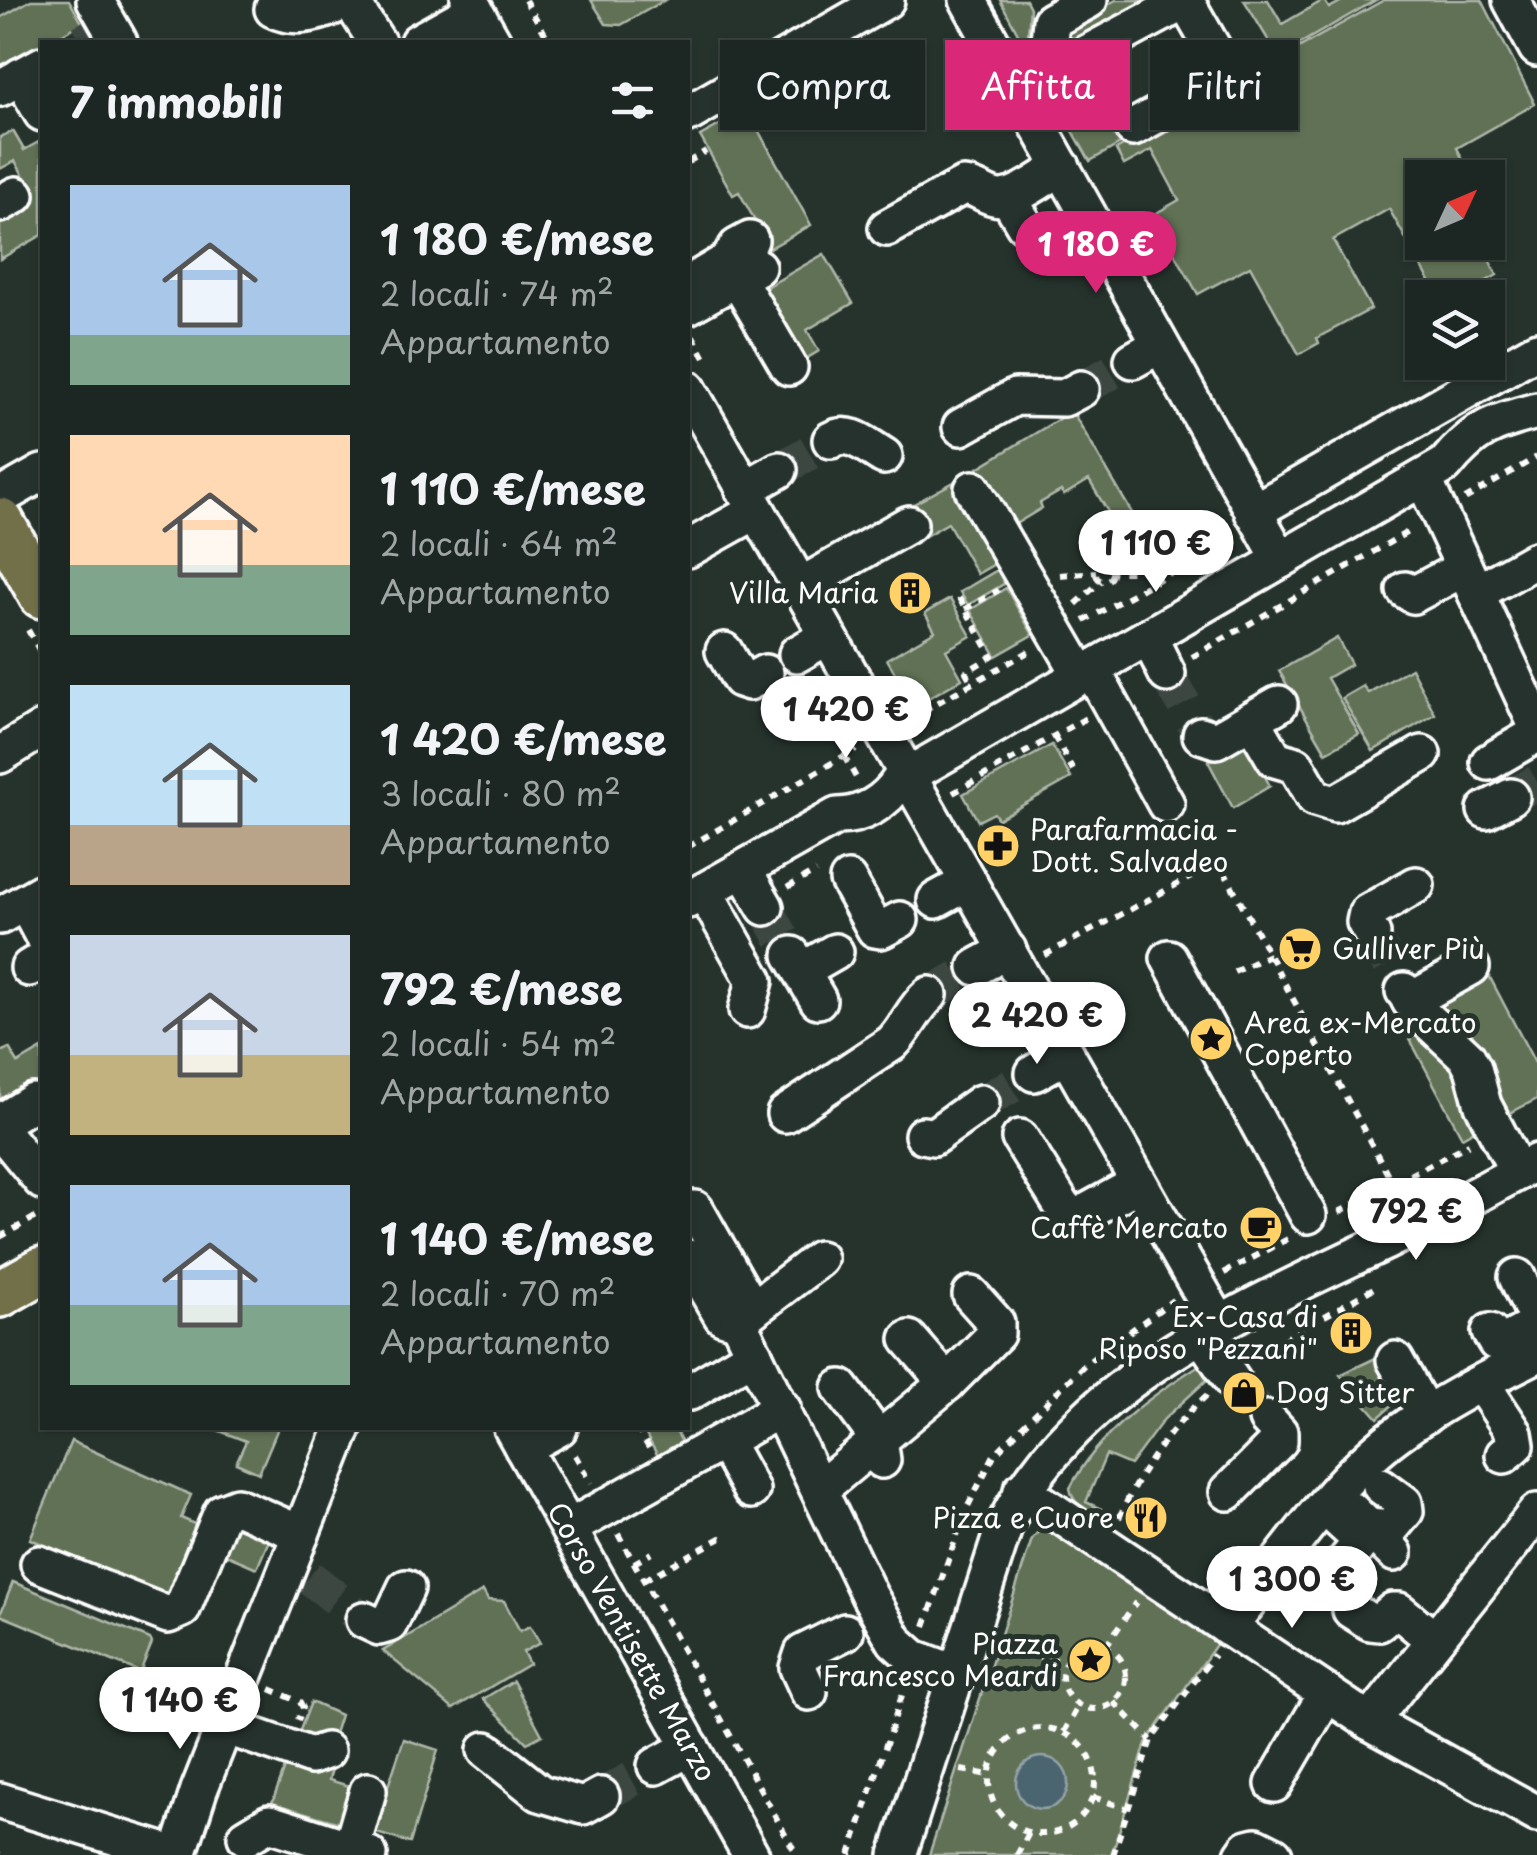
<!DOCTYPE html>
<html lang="it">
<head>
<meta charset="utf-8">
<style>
  body { margin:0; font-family:"Playpen Sans",sans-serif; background:#29322f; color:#f1f3f6; height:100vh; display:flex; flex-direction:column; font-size:38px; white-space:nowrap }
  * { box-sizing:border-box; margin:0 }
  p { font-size:32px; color:#a0a5a5 }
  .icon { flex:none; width:55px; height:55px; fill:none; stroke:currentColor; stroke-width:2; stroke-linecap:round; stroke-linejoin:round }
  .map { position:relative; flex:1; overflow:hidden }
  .panel { position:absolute; left:40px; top:40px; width:650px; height:1390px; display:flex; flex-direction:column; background:#1c2622; border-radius:0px; box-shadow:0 2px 8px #0004,0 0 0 2px #3a4340 }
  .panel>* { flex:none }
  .top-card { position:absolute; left:720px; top:40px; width:665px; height:90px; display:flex; gap:20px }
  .needle { width:65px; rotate:46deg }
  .fabs { position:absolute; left:1405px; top:160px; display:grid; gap:20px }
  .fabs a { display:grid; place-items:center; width:100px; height:100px; border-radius:0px; background:#1c2622; box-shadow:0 2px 8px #0004,0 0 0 2px #3a4340; font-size:50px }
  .price { position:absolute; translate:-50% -85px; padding:0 22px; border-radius:35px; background:#fff; color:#222; font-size:32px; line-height:65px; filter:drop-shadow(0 2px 5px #0008) }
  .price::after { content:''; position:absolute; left:50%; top:60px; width:30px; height:22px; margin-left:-15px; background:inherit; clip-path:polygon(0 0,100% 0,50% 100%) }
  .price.selected { background:#db2777; color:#fff }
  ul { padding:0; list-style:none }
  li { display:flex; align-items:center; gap:30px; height:250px; padding:0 30px }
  li span { display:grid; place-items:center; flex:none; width:280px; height:200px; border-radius:0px; color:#555 }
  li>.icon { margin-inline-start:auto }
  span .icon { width:120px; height:120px; fill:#fffc; stroke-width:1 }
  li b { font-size:42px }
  h2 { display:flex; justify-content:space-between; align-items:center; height:120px; padding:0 30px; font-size:42px }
  .chip { padding:0 35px; border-radius:0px; background:#1c2622; box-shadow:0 2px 8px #0004,0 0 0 2px #3a4340; font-size:35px; line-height:90px }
  .chip.selected { background:#db2777; color:#fff }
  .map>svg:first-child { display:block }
  .green { fill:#607154; stroke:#b0b8aa; stroke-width:2.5 }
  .water { fill:#4b6570; stroke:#93a3a9; stroke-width:2.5 }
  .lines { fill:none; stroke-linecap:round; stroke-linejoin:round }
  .minor-tunnel { stroke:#3c4742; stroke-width:35; stroke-dasharray:35 18; stroke-linecap:butt }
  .minor-casing { stroke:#fff; stroke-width:42 }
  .major-casing { stroke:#fff; stroke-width:52 }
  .path { stroke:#fff; stroke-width:6; stroke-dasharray:8 8; stroke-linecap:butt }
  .minor { stroke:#26332d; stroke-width:35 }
  .major { stroke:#71704a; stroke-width:45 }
  .labels { text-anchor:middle; stroke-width:10; stroke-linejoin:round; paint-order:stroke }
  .poi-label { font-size:28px; fill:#fff; stroke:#26332d; text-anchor:end }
  .street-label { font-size:28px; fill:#fff; stroke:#26332d }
</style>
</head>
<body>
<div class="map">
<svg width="1537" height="1855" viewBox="0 0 1537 1855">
  <rect width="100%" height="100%" fill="#26332d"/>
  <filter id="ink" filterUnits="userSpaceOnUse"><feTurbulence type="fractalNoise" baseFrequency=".01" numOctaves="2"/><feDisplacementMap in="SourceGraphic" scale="20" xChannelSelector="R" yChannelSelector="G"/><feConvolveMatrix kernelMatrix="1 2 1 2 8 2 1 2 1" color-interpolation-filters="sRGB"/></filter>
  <g filter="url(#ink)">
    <g class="green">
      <polygon points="31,0 69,0 82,23 48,42 42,42 42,46 0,70 0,18"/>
      <polygon points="591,0 665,0 621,25 606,24"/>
      <polygon points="1000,0 1026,0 1030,8 1028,35 1021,39"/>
      <polygon points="1116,0 1161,0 1071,51 1060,31"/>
      <polygon points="1244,0 1268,0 1282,24 1324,0 1329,8 1344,0 1376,0 1278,56"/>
      <polygon points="1384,0 1482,0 1535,104 1457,148 1472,177 1422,178 1422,242 1488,242 1488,207 1504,238 1484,250 1497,275 1458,297 1439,297 1389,209 1333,240 1371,309 1317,338 1319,343 1299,354 1250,266 1198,294 1153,215 1179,200 1152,150 1124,165 1116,150"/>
      <polygon points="1047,69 1070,82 1098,132 1119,121 1129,139 1090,161 1040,73"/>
      <polygon points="747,110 811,225 770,248 739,192 733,195 700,136"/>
      <polygon points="13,131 24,150 42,140 42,235 0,259 0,216 35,196 15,161 0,169 0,137"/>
      <polygon points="824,254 853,303 807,330 819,351 799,363 758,292"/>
      <polygon points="1072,411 1145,535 1102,560 1092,543 1117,527 1089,480 1064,495 1061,491 1040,503 1042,508 1012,526 978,468"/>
      <polygon points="954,482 998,562 977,574 948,523 899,551 895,544 924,527 912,505"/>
      <polygon points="999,569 1007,582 968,605 960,592"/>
      <polygon points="1006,588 1033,635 996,656 970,610"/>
      <polygon points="950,599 971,636 946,650 962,679 914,706 887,659 935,631 925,613"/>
      <polygon points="1337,638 1351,664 1327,678 1359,734 1326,752 1279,671"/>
      <polygon points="1411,668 1435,714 1373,751 1342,698 1363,686 1368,693"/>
      <polygon points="1052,745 1071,778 998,819 994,813 978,821 963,794"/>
      <polygon points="1243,745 1251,750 1270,786 1233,808 1208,761"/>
      <polygon points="1485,968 1537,1067 1537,1099 1506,1115 1432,1009"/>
      <polygon points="1403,1014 1452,1053 1476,1129 1462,1137 1398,1017"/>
      <polygon points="9,1048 18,1063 42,1049 42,1091 0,1115 0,1052"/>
      <polygon points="1384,1354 1405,1394 1378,1418 1340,1375"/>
      <path d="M1204,1362l5,16 -45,41 -34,46 -24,-10 -20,47 22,10 -4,7c-15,-8 -31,-12 -34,-31 30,-57 82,-93 134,-126z"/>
      <polygon points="212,1428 278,1428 259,1473 236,1463 246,1441"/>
      <polygon points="642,1428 674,1428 686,1449 662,1463"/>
      <polygon points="71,1441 191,1495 181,1518 199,1526 172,1593 167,1595 30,1539"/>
      <polygon points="248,1520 273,1531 257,1568 217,1551 226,1528"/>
      <polygon points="1051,1530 1218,1638 1218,1642 1146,1743 1112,1855 929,1855 1032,1539 1039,1531"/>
      <polygon points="13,1582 150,1639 152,1643 140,1672 0,1615"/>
      <polygon points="483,1591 488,1600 504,1601 520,1631 530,1626 540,1643 523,1652 529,1664 453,1709 383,1651"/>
      <polygon points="513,1681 542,1735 527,1743 483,1699"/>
      <polygon points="311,1702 340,1715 333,1737 295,1743"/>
      <polygon points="404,1739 438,1750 410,1843 363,1829 375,1789 386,1792"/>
      <polygon points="288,1760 334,1761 329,1780 355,1788 353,1827 272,1803"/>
    </g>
    <circle class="water" cx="1042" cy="1783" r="26"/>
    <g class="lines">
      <g class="minor-tunnel">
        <polyline points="81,42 92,36"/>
        <polyline points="1081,389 1133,360"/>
        <polyline points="779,470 831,440"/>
        <polyline points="1167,674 1201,735"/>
        <polyline points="1511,797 1537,782"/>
        <polyline points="765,907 792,955"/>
        <polyline points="1372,934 1404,991"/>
        <polyline points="929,995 977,967"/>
        <polyline points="981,1103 1034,1073"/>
        <polyline points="1233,1382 1267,1419"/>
        <polyline points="309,1577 364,1620"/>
        <polyline points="601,1796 656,1766"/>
      </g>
      <defs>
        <g id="minor">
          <polyline points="95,0 119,42"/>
          <polyline points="469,0 493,42"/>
          <polyline points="968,0 1281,560"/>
          <polyline points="1089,0 1051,21 1049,41 1059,55 1073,61 1185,1"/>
          <polyline points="1511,0 1537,48"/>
          <path d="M273,9c23,12 52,3 74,-9"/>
          <polyline points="359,14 377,42"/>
          <polyline points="418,42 475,10"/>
          <polyline points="21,76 42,113"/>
          <polyline points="0,88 42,65"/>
          <polyline points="688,114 886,0"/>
          <polyline points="1133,128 1221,79 1224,68 1185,0"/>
          <polyline points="1008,197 1024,224"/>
          <polyline points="0,204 16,195"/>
          <path d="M887,228l76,-42c14,1 19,8 31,11 20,6 51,-21 68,-30"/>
          <polyline points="737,278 789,367"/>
          <polyline points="697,279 729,260 737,247 750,240"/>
          <polyline points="688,306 757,267"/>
          <polyline points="1133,360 1160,345"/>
          <polyline points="688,389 1220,1325"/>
          <polyline points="961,427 1015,397 1064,398 1081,389"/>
          <path d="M831,440c19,-11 36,6 53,16"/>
          <polyline points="1423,478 1537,726"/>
          <polyline points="973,489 1081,675"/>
          <polyline points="744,490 779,470"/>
          <polyline points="0,497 42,473"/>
          <polyline points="1253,512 1537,350"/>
          <polyline points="688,549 756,511"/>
          <polyline points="799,587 909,524"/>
          <polyline points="1405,590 1413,595 1464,568"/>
          <polyline points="1476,593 1535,560"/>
          <polyline points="1149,637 1167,674"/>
          <polyline points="724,651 740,679 749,682 765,673"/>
          <polyline points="797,654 827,637"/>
          <polyline points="1092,670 1166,804"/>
          <polyline points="1252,720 1275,759 1296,765 1315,798 1335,804 1422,754"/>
          <polyline points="1201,735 1216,740 1279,704"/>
          <polyline points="0,755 42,729"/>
          <polyline points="1489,762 1537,734"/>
          <polyline points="1486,810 1511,797"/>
          <polyline points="743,869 765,907"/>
          <polyline points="848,880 875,929 881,930 900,920"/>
          <polyline points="704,891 755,981 747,1010"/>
          <path d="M688,900l149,-84c26,0 49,-14 63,-36l545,-315c29,-36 49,-43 92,-54"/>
          <polyline points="936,900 969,882"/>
          <polyline points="25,902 42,934"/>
          <polyline points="0,916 42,892"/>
          <polyline points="1372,934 1365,922 1367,913 1416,885"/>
          <polyline points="792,955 818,1000"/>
          <polyline points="1169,958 1308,1215"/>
          <polyline points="977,967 1008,950"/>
          <polyline points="29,968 42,960"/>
          <polyline points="802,971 835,952"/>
          <polyline points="1404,991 1422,1015 1467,1057 1473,1068 1483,1105 1518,1172"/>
          <polyline points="1410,1001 1471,967"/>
          <polyline points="1034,1073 1067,1055"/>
          <polyline points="33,1102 6,1119 2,1132 42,1181"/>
          <path d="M785,1114l107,-71c15,-15 21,-34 37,-48"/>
          <polyline points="923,1135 933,1137 981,1103"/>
          <polyline points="1020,1138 1066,1212 1079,1216 1139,1183"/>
          <polyline points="695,1209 752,1309"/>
          <polyline points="688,1258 722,1316 738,1321"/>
          <polyline points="1517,1277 1537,1319"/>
          <polyline points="738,1321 869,1595 895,1641 914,1658 957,1674"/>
          <polyline points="738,1321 819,1259"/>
          <polyline points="1490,1332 1496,1342 1502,1344 1537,1325"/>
          <polyline points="1202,1336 1233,1382"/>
          <polyline points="909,1339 947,1383"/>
          <polyline points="1395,1360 1426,1415"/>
          <polyline points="1481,1383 1514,1433 1516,1445 1504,1455"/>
          <polyline points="841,1388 879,1440 882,1460"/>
          <polyline points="690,1392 754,1354"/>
          <path id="s1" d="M512,1428l239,427"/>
          <polyline points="724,1441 751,1490"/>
          <polyline points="523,1448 559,1428"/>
          <polyline points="820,1489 947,1383 996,1334 996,1323 971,1295"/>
          <polyline points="1022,1490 1370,1722 1537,1814"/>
          <polyline points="1228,1492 1279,1441 1279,1432 1267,1419"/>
          <polyline points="1325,1507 1362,1541 1335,1574"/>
          <polyline points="1352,1511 1394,1553"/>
          <polyline points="1369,1527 1390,1529 1405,1511 1404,1503 1381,1486"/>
          <polyline points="569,1528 782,1408"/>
          <polyline points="39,1564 168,1615 182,1609 222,1512 237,1506 301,1534"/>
          <polyline points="1351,1610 1370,1622 1379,1623 1393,1611 1399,1611 1433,1639"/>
          <polyline points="364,1620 379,1627 389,1624 406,1588"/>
          <path d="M1228,1628c50,-62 104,-146 168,-193 43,-32 93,-57 141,-81"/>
          <polyline points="809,1692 798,1668 803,1653 845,1632"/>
          <polyline points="1370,1722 1537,1512"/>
          <polyline points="225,1726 311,1756 326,1751"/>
          <polyline points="486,1750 540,1793 583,1806 601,1796"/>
          <polyline points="656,1766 691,1747"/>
          <polyline points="1274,1784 1327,1693"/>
          <polyline points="0,1801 175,1855"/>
          <polyline points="246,1837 269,1823 369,1855"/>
          <polyline points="351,1849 368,1791"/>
          <polyline points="178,1855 199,1790 343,1428"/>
          <path d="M898,1855l107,-331c74,-147 243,-216 384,-284 50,-24 99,-52 148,-78"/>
          <polyline points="1243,1855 1248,1848 1256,1846 1274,1855"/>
        </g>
        <g id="major">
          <polyline points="0,521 42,595"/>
          <polyline points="0,1294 42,1270"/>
        </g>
      </defs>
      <use href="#minor" class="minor-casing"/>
      <use href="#major" class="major-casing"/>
      <g class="path">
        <polyline points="525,0 550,42"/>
        <polyline points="688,162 706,151"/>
        <polyline points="693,336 706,360"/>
        <polyline points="1465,499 1537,457"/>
        <circle cx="1104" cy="573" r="8"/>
        <path d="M1106,565c5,-12 23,-20 35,-20l7,17 -16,10h-20"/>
        <polyline points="1060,575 1096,572"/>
        <polyline points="959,598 992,656 966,672 972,683"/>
        <polyline points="1076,604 1101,581"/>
        <polyline points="965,609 999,590"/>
        <polyline points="1084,621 1235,537"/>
        <polyline points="28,630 42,655"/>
        <polyline points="1192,657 1411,530"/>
        <polyline points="910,718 1030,651"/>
        <polyline points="1054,736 1073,770"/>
        <polyline points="844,756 858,781"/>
        <polyline points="953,793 1086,718"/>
        <polyline points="688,847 856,749"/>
        <polyline points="788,887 816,871"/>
        <polyline points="1045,955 1219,862 1393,1184"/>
        <polyline points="1234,972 1269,955"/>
        <polyline points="1339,1212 1469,1144"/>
        <polyline points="0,1237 41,1214"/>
        <polyline points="1224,1273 1288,1239"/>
        <polyline points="1255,1356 1379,1285"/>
        <polyline points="637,1428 649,1448"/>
        <polyline points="575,1455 591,1483"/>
        <path d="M1119,1518c22,-49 48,-86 88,-123"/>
        <polyline points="618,1534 797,1855"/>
        <polyline points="634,1563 652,1553"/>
        <polyline points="644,1580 721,1538 728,1541"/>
        <polyline points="925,1626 965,1512 994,1455 1084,1365 1173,1300"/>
        <circle cx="1094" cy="1677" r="32"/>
        <polyline points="1106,1646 1136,1602"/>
        <polyline points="1002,1648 1064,1662"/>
        <polyline points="270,1689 300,1702 303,1708 298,1720"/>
        <polyline points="1114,1702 1151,1740"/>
        <circle cx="1042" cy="1781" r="53"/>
        <polyline points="1064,1732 1079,1705"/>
        <polyline points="961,1770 989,1775"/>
        <polyline points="1093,1797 1128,1809"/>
        <polyline points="0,1855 1,1855"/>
        <polyline points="850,1855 905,1686"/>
        <polyline points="1017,1855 1029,1833"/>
        <polyline points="1113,1855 1151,1740 1214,1655"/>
      </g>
      <use href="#minor" class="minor"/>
      <use href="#major" class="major"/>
    </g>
  </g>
  <defs>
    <symbol id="building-disc" viewBox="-11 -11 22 22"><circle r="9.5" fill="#ffd166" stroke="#26332d"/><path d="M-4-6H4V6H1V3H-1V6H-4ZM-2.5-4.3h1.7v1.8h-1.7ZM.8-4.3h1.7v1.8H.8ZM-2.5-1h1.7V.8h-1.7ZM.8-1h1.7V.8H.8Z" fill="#111"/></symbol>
    <symbol id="pharmacy-disc" viewBox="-11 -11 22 22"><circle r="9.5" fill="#ffd166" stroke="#26332d"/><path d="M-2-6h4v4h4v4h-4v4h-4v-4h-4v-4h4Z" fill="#111"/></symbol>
    <symbol id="supermarket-disc" viewBox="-11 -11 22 22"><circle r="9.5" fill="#ffd166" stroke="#26332d"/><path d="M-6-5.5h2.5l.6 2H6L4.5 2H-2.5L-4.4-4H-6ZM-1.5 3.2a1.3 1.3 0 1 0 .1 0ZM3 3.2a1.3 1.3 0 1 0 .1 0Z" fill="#111"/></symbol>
    <symbol id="sight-disc" viewBox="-11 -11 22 22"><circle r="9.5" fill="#ffd166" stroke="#26332d"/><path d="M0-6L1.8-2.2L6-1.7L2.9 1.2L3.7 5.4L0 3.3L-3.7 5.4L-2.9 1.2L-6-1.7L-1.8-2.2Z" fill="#111"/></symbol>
    <symbol id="cafe-disc" viewBox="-11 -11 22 22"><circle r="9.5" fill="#ffd166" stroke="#26332d"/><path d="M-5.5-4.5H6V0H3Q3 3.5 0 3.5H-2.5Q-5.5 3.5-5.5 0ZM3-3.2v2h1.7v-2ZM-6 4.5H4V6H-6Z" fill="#111"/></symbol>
    <symbol id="shop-disc" viewBox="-11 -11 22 22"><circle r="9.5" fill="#ffd166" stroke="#26332d"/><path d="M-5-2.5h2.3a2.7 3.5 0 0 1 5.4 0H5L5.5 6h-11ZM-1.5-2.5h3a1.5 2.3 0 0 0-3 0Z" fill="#111"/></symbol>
    <symbol id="restaurant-disc" viewBox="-11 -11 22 22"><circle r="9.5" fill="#ffd166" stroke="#26332d"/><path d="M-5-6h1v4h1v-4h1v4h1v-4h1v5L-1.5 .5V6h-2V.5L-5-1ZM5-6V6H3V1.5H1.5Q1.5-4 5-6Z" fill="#111"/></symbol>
  </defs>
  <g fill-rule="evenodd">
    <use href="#building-disc" x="885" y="568" width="50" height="50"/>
    <use href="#pharmacy-disc" x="973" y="821" width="50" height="50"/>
    <use href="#supermarket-disc" x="1275" y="924" width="50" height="50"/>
    <use href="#sight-disc" x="1186" y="1014" width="50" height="50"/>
    <use href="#cafe-disc" x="1236" y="1203" width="50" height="50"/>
    <use href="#building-disc" x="1326" y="1308" width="50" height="50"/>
    <use href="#shop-disc" x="1219" y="1368" width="50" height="50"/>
    <use href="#restaurant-disc" x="1121" y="1493" width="50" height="50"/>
    <use href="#sight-disc" x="1065" y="1635" width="50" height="50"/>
  </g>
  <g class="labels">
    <g class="poi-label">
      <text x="878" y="603">Villa Maria</text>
      <text x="1030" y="840" text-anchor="start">Parafarmacia -<tspan x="1030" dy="32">Dott. Salvadeo</tspan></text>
      <text x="1332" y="959" text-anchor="start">Gulliver Più</text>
      <text x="1244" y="1033" text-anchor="start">Area ex-Mercato<tspan x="1244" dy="32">Coperto</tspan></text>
      <text x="1228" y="1238">Caffè Mercato</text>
      <text x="1318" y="1327">Ex-Casa di<tspan x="1318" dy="32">Riposo "Pezzani"</tspan></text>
      <text x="1276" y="1403" text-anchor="start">Dog Sitter</text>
      <text x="1114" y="1528">Pizza e Cuore</text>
      <text x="1058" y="1654">Piazza<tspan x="1058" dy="32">Francesco Meardi</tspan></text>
    </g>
    <g class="street-label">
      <text dy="10" stroke="none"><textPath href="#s1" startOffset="245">Corso Ventisette Marzo</textPath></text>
    </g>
  </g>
</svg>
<div class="fabs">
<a><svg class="needle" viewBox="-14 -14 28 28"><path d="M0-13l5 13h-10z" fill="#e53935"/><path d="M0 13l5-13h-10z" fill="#a0a5a5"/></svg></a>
<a><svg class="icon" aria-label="layers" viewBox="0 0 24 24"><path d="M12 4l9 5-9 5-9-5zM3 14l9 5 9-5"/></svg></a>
</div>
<b class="price selected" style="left:1096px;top:296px">1 180 €</b>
<b class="price" style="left:1156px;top:595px">1 110 €</b>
<b class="price" style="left:846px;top:761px">1 420 €</b>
<b class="price" style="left:1037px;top:1067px">2 420 €</b>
<b class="price" style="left:1416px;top:1263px">792 €</b>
<b class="price" style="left:1292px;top:1631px">1 300 €</b>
<b class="price" style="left:180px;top:1752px">1 140 €</b>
<div class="top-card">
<a class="chip">Compra</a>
<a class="chip selected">Affitta</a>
<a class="chip">Filtri</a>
</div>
<section class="panel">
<h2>7 immobili<svg class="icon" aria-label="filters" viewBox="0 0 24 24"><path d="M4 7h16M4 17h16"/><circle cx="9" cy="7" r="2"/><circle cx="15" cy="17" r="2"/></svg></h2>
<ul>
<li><span style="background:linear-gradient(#a9c7e8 75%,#7fa58c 0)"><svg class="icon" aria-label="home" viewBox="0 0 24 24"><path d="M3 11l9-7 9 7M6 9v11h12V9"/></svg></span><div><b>1 180 €/mese</b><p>2 locali · 74 m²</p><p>Appartamento</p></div></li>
<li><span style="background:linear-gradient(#ffd9b3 65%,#7fa58c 0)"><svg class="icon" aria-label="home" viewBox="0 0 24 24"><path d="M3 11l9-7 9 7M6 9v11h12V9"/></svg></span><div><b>1 110 €/mese</b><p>2 locali · 64 m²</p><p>Appartamento</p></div></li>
<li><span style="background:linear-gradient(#bfe0f5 70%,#b9a48a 0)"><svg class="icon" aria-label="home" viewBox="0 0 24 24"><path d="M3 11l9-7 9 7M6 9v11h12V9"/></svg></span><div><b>1 420 €/mese</b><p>3 locali · 80 m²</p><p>Appartamento</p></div></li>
<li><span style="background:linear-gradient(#c9d6e8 60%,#c2b280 0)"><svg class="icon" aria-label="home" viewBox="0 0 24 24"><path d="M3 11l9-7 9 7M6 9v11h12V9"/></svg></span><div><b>792 €/mese</b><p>2 locali · 54 m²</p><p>Appartamento</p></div></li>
<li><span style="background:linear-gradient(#a9c7e8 60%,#7fa58c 0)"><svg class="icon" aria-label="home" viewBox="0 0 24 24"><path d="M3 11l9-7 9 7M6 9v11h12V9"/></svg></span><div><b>1 140 €/mese</b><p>2 locali · 70 m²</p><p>Appartamento</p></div></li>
</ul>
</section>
</div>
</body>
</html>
